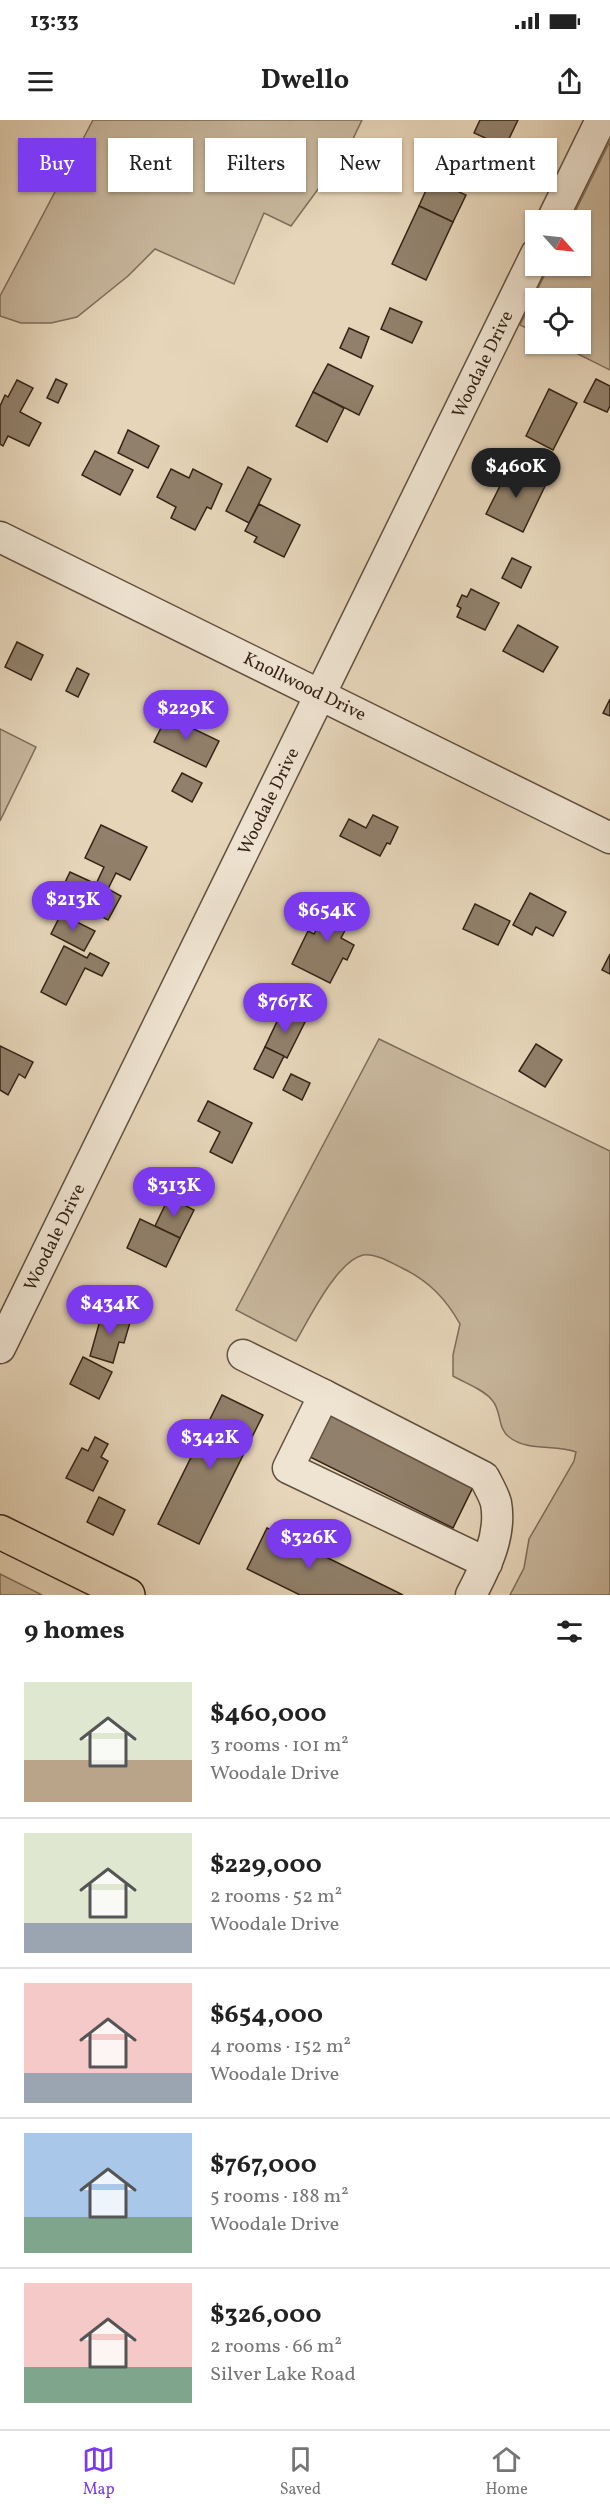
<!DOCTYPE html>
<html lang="en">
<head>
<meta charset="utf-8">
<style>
  body { margin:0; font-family:Vollkorn,serif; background:#f2f2f2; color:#222; height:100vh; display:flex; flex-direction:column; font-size:22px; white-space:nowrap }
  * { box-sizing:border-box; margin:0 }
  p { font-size:20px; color:#767676 }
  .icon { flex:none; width:33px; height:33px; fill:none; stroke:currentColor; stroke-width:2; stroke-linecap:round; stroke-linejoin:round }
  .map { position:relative; height:1475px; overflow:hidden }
  .details { display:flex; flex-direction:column; background:#fff; flex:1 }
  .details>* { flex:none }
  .banner { position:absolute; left:18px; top:18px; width:574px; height:54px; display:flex; gap:12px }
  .needle { width:39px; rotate:117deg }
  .tools { position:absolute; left:525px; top:90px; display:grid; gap:12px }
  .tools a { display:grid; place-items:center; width:66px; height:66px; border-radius:0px; background:#fff; box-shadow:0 2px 4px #0004; font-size:30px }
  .price { position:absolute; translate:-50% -51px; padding:0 14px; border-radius:21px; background:#7c3aed; color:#fff; font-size:20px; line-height:39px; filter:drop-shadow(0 2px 3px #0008) }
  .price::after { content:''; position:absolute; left:50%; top:36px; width:18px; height:14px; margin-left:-9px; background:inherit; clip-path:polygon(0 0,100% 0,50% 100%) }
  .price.active { background:#222; color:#fff }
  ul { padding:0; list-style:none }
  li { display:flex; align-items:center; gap:18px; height:150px; padding:0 24px }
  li+li { border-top:2px solid #e0e0e0 }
  li span { display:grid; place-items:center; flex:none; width:168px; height:120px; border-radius:0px; color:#555 }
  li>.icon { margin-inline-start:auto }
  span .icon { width:72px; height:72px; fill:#fffc; stroke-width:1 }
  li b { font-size:26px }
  h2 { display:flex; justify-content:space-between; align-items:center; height:72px; padding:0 24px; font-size:26px }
  .pill { padding:0 21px; border-radius:0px; background:#fff; box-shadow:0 2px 4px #0004; font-size:21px; line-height:54px }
  .pill.active { background:#7c3aed; color:#fff }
  .status { display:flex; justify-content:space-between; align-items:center; height:42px; padding:0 30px; background:#fff; direction:ltr }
  .status svg { height:16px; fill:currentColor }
  header { display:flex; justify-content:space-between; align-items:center; height:78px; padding:0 24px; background:#fff; font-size:27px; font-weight:700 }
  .menu { display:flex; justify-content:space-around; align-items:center; height:84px; border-top:2px solid #e0e0e0; background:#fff; font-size:16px; color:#767676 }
  .menu a { display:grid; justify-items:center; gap:3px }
  .menu .active { color:#7c3aed }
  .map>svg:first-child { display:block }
  .green { fill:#c8b79d; stroke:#7e6d5a; stroke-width:1.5 }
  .building { fill:#91806b; stroke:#352316; stroke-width:1.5 }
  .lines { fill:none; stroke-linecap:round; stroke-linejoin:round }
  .minor-casing { stroke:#61503f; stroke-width:33 }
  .major-casing { stroke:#352316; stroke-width:36 }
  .minor { stroke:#efe4d2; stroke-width:30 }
  .major { stroke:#e6d5b9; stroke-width:33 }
  .labels { text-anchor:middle; stroke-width:6; stroke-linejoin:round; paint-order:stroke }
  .street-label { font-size:18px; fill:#352316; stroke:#efe4d2 }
</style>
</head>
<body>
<div class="status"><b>13:33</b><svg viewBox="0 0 49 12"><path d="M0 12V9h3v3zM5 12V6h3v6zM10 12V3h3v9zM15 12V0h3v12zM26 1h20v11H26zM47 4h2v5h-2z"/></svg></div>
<header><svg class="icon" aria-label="menu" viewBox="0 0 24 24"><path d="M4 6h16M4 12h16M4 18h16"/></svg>Dwello<svg class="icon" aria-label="share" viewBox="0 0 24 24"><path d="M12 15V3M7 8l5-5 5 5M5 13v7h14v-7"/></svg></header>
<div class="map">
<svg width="610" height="1475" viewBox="0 0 610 1475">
  <rect width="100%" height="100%" fill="#e6d5b9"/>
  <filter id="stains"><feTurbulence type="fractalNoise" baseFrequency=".00333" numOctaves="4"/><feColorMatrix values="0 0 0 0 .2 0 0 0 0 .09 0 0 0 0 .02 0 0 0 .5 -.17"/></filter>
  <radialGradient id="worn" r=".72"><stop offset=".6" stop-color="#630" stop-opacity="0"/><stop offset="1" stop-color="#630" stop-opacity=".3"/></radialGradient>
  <g class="green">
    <polygon points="93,0 362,0 349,27 291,106 264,93 234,164 155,129 128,156 77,197 51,203 21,203 0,196 0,176"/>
    <polygon points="610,21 610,250 558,224 580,224 580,178 536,178 535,212 520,205 549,146 580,146 580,100 571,100"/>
    <polygon points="0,609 36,627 0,701"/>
    <path d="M379,919l231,112v444h-100l14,-27 5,-29 45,-78 2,-9c-21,-8 -48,0 -67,-15 -12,-9 -7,-26 -17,-37 -9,-11 -27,-17 -39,-24v-21l7,-31c-14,-25 -31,-43 -58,-56 -10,-5 -27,-15 -39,-13 -26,6 -54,64 -67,86l-60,-31z"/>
    <polygon points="0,1454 42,1475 0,1475"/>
  </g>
  <g class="building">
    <polygon points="480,0 518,0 505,27 474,13"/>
    <polygon points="431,59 466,75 453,102 419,86"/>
    <polygon points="419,86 453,102 426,160 392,144"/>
    <polygon points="390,188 422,202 412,223 381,209"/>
    <polygon points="349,208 369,217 361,238 340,228"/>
    <polygon points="328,244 373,266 359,295 313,272"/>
    <polygon points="56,259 67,264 58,283 47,278"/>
    <polygon points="596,259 610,266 610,286 607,292 584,282"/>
    <polygon points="17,260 33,268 20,292 41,303 29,326 8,316 3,326 0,324 0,286 5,275 8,277"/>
    <polygon points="549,269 577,283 553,330 526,316"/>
    <polygon points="313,272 344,288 327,322 296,306"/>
    <polygon points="128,310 159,326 148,348 118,333"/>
    <polygon points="95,331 133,350 120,375 82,355"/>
    <polygon points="510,346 546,364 523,412 486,394"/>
    <polygon points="248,347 271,359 249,403 226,391"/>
    <polygon points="171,349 189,358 193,349 222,364 211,389 207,387 195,410 171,398 176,387 157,377"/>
    <polygon points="259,384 300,405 284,437 254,422 257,417 245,411"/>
    <polygon points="512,438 531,447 521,468 502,458"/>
    <polygon points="471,469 499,483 485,510 457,497 461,488 457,486 462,475 467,477"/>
    <polygon points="518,505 558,527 543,552 503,531"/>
    <polygon points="17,522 43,535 31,560 5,547"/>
    <polygon points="77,548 89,554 78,577 66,571"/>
    <polygon points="610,579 610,596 603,593"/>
    <polygon points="167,596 219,621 206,647 154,622"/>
    <polygon points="182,653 202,663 192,682 172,671"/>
    <polygon points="373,695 398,707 390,724 387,723 380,736 340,716 349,699 366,708"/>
    <polygon points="101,705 147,727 130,760 116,753 108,769 121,776 108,800 59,775 70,752 96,764 104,747 85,738"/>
    <polygon points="530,773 566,792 553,816 536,807 532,815 513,805"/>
    <polygon points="332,779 356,790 341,818 354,825 347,840 343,838 330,863 292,844 308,811 314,814"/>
    <polygon points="475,784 510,801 498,825 463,809"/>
    <polygon points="61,794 95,811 84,831 51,814"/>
    <polygon points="64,826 87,838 90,833 109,843 102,856 85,848 66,885 41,872"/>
    <polygon points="610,834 610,854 602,850"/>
    <polygon points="282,891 305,902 287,938 265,927"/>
    <polygon points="536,924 562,940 545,967 519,951"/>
    <polygon points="0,926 33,942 25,958 19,954 8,975 0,970"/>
    <polygon points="265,927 284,936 273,958 254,949"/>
    <polygon points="291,954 310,963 302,980 283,970"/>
    <polygon points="208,981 252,1003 232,1043 210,1032 220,1012 198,1001"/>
    <polygon points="169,1077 194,1090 180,1118 155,1106"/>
    <polygon points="140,1099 180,1118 166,1147 127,1128"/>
    <polygon points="103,1190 131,1199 124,1223 119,1222 113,1243 90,1236"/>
    <polygon points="83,1237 112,1252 99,1279 70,1264"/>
    <polygon points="222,1275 263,1295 199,1424 158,1404"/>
    <polygon points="329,1293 474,1365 453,1408 308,1336"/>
    <polygon points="95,1317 108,1324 101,1337 108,1341 93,1371 66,1358 82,1328 88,1331"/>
    <polygon points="99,1377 125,1390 113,1415 87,1402"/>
    <polygon points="267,1408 403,1475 300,1475 247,1449"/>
  </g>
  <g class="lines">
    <defs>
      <g id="minor">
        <polyline points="552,100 601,0"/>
        <polyline points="0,417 610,718"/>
        <polyline points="0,1228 536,134"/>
        <polyline points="243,1235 324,1275"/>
        <path d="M471,1475c14,-27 31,-59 25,-92 -2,-8 -8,-18 -12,-26l-160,-82 -36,73 199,95"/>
      </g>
      <polyline id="major" points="0,1412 128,1475"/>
    </defs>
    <use href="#minor" class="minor-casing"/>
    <use href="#major" class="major-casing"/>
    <use href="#minor" class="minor"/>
    <use href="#major" class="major"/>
  </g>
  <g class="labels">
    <g class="street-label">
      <text transform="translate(482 244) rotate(-64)" y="6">Woodale Drive</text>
      <text transform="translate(305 566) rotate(26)" y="6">Knollwood Drive</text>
      <text transform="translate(268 681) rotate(-64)" y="6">Woodale Drive</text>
      <text transform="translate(54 1117) rotate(-64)" y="6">Woodale Drive</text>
    </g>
  </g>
  <rect width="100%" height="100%" filter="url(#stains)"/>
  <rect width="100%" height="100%" fill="url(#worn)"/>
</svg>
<div class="tools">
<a><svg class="needle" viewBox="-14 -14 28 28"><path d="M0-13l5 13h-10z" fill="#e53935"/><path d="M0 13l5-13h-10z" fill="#767676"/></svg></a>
<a><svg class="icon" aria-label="locate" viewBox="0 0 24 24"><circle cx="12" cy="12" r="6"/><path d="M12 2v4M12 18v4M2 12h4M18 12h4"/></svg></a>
</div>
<b class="price active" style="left:516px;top:379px">$460K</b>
<b class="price" style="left:186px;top:621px">$229K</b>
<b class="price" style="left:73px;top:812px">$213K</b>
<b class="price" style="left:327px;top:823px">$654K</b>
<b class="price" style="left:285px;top:914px">$767K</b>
<b class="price" style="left:174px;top:1098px">$313K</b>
<b class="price" style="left:110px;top:1216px">$434K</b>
<b class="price" style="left:210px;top:1350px">$342K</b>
<b class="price" style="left:309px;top:1450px">$326K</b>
<div class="banner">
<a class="pill active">Buy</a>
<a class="pill">Rent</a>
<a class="pill">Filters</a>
<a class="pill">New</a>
<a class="pill">Apartment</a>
</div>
</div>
<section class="details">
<h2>9 homes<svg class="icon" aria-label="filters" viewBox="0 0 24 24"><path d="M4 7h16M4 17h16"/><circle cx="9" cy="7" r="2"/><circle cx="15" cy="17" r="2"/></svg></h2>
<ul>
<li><span style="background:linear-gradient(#dfe7d0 65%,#b9a48a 0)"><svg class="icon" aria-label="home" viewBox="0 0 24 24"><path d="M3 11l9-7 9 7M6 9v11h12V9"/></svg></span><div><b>$460,000</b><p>3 rooms · 101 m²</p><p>Woodale Drive</p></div></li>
<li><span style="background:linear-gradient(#dfe7d0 75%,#9aa5b1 0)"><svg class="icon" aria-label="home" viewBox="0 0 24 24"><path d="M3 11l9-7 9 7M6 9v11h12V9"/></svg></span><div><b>$229,000</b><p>2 rooms · 52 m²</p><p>Woodale Drive</p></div></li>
<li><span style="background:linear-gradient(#f6c9c9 75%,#9aa5b1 0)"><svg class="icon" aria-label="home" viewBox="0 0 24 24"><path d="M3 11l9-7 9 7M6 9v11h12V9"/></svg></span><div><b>$654,000</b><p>4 rooms · 152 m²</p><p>Woodale Drive</p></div></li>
<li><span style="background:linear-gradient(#a9c7e8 70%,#7fa58c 0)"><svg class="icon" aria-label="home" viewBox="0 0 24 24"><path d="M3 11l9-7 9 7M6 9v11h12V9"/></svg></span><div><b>$767,000</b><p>5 rooms · 188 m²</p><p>Woodale Drive</p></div></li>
<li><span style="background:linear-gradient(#f6c9c9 70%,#7fa58c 0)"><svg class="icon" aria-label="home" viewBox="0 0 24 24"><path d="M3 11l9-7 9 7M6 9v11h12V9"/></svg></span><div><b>$326,000</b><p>2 rooms · 66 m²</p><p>Silver Lake Road</p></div></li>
</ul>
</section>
<nav class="menu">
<a class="active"><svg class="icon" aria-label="map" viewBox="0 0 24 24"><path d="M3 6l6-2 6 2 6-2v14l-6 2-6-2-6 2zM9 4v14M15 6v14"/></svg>Map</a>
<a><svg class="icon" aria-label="saved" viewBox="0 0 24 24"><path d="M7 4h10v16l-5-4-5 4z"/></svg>Saved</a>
<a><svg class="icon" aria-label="home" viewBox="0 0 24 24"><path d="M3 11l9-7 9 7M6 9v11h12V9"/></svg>Home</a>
</nav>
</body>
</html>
